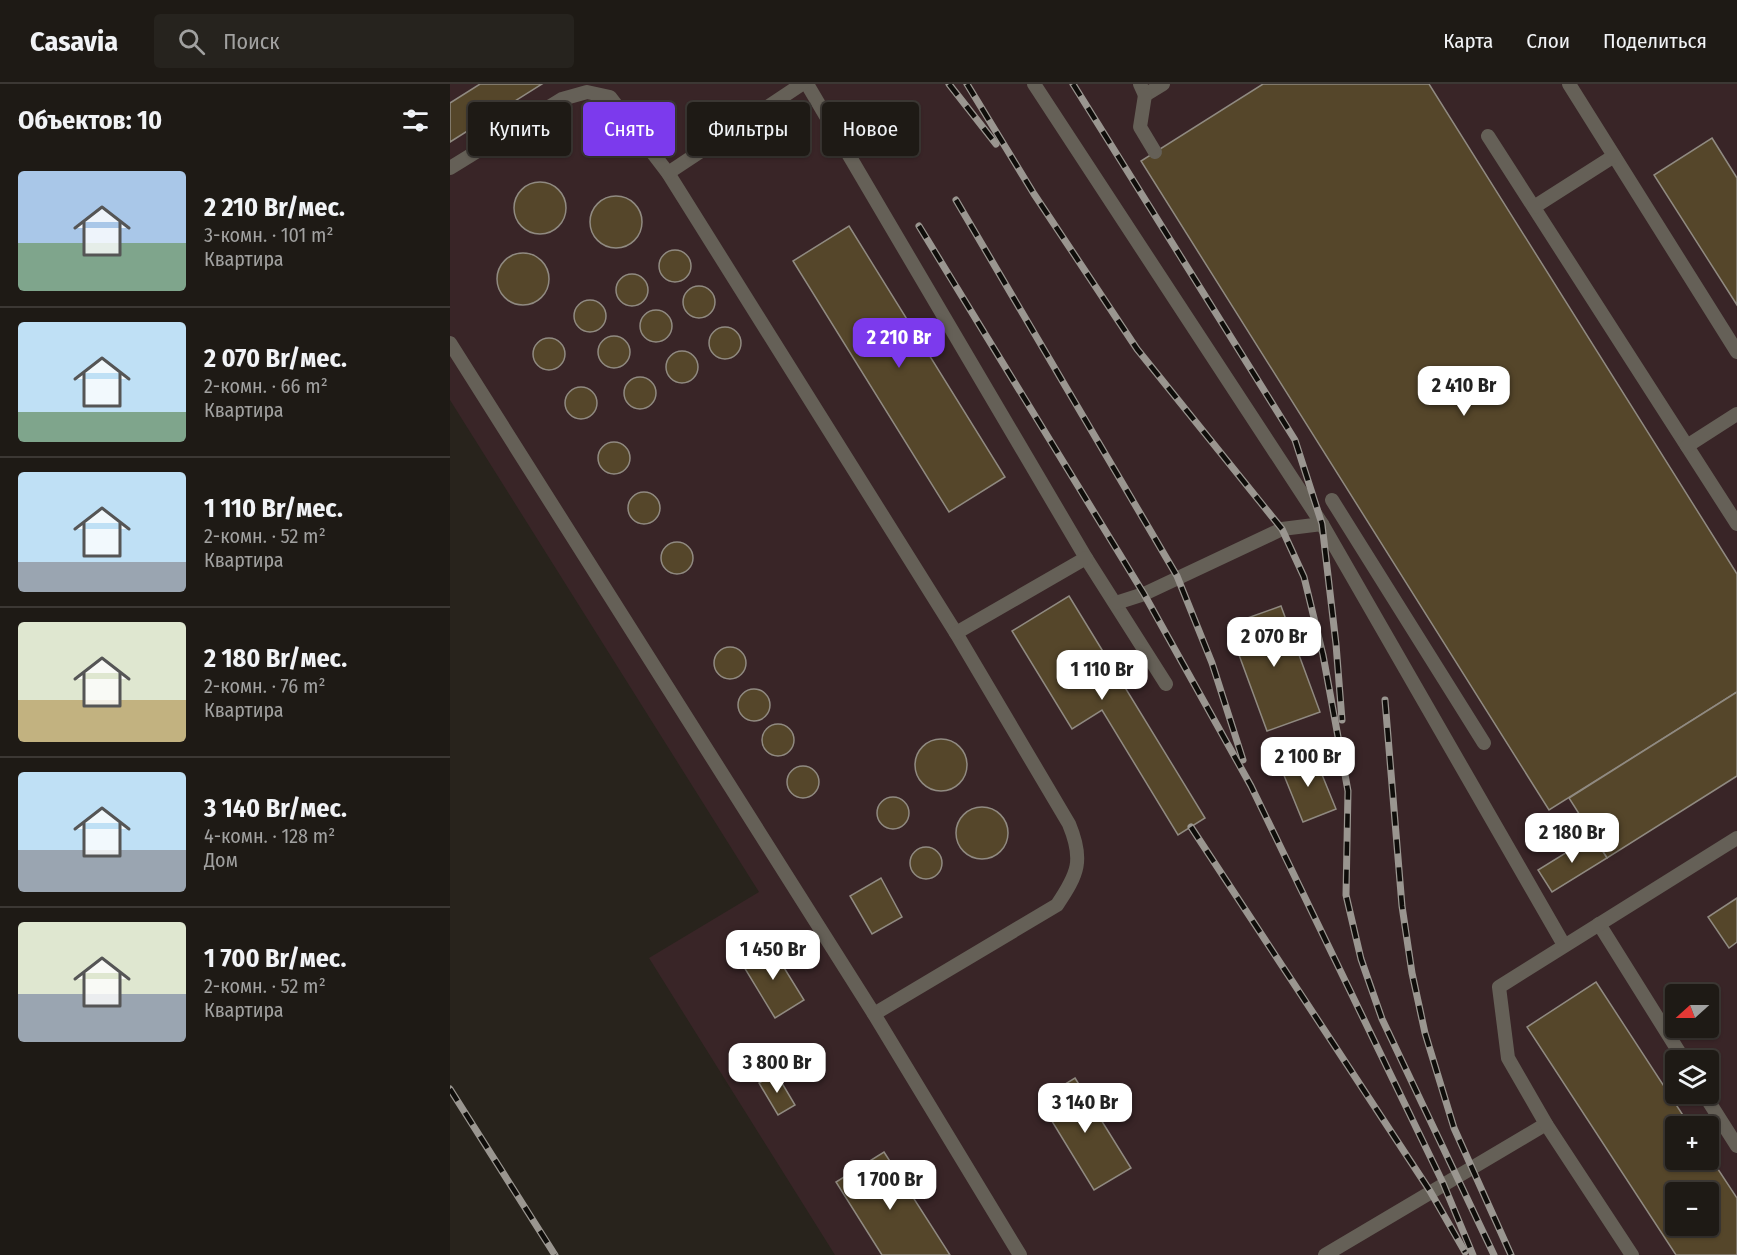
<!DOCTYPE html>
<html lang="ru">
<head>
<meta charset="utf-8">
<style>
  body { margin:0; font-family:"Fira Sans Condensed",sans-serif; background:#26231e; color:#f1f3f6; height:100vh; display:flex; flex-direction:column; font-size:22px; white-space:nowrap }
  * { box-sizing:border-box; margin:0 }
  p { font-size:20px; color:#a1a1a0 }
  .icon { flex:none; width:33px; height:33px; fill:none; stroke:currentColor; stroke-width:2; stroke-linecap:round; stroke-linejoin:round }
  .map { position:relative; flex:1; overflow:hidden }
  .side { display:flex; flex-direction:column; background:#1e1a15; width:450px }
  .side>* { flex:none }
  .guide { position:absolute; left:18px; top:18px; width:570px; height:54px; display:flex; gap:12px }
  .needle { width:39px; rotate:249deg }
  .controls { position:absolute; left:1215px; top:900px; display:grid; gap:12px }
  .controls a { display:grid; place-items:center; width:54px; height:54px; border-radius:6px; background:#1e1a15; box-shadow:0 2px 4px #0004,0 0 0 2px #3c3834; font-size:30px }
  .price { position:absolute; translate:-50% -51px; padding:0 14px; border-radius:12px; background:#fff; color:#222; font-size:20px; line-height:39px; filter:drop-shadow(0 2px 3px #0008) }
  .price::after { content:''; position:absolute; left:50%; top:36px; width:18px; height:14px; margin-left:-9px; background:inherit; clip-path:polygon(0 0,100% 0,50% 100%) }
  .price.selected { background:#7c3aed; color:#fff }
  ul { padding:0; list-style:none }
  li { display:flex; align-items:center; gap:18px; height:150px; padding:0 18px }
  li+li { border-top:2px solid #3c3834 }
  li span { display:grid; place-items:center; flex:none; width:168px; height:120px; border-radius:6px; color:#555 }
  li>.icon { margin-inline-start:auto }
  span .icon { width:72px; height:72px; fill:#fffc; stroke-width:1 }
  li b { font-size:26px }
  h2 { display:flex; justify-content:space-between; align-items:center; height:72px; padding:0 18px; font-size:26px }
  .chip { padding:0 21px; border-radius:6px; background:#1e1a15; box-shadow:0 2px 4px #0004,0 0 0 2px #3c3834; font-size:21px; line-height:54px }
  .chip.selected { background:#7c3aed; color:#fff }
  header { display:flex; align-items:center; gap:36px; box-sizing:border-box; height:84px; padding:0 30px; background:#1e1a15; border-bottom:2px solid #3c3834 }
  header strong { font-size:28px }
  nav { display:flex; gap:33px; margin-inline-start:auto; font-size:21px }
  .search { width:420px; height:54px; background:#26231e; display:flex; align-items:center; gap:15px; box-sizing:border-box; padding:0 21px; border-radius:6px; color:#a1a1a0; font-size:22px }
  main { display:flex; flex:1; min-height:0 }
  .map>svg:first-child { display:block }
  .industrial { fill:#392527; fill-rule:evenodd }
  .building { fill:#55462a; stroke:#908a81; stroke-width:1.5; fill-rule:evenodd }
  .lines { fill:none; stroke-linecap:round; stroke-linejoin:round }
  .service { stroke:#656057; stroke-width:14 }
  .rail-casing { stroke:#9a9690; stroke-width:7 }
  .rail { stroke:#0f0d0a; stroke-width:4.5; stroke-dasharray:14; stroke-linecap:butt }
</style>
</head>
<body>
<header>
<strong>Casavia</strong>
<div class="search"><svg class="icon" aria-label="search" viewBox="0 0 24 24"><circle cx="10" cy="10" r="6"/><path d="M15 15l6 6"/></svg>Поиск</div>
<nav><a>Карта</a><a>Слои</a><a>Поделиться</a></nav>
</header>
<main>
<section class="side">
<h2>Объектов: 10<svg class="icon" aria-label="filters" viewBox="0 0 24 24"><path d="M4 7h16M4 17h16"/><circle cx="9" cy="7" r="2"/><circle cx="15" cy="17" r="2"/></svg></h2>
<ul>
<li><span style="background:linear-gradient(#a9c7e8 60%,#7fa58c 0)"><svg class="icon" aria-label="home" viewBox="0 0 24 24"><path d="M3 11l9-7 9 7M6 9v11h12V9"/></svg></span><div><b>2 210 Br/мес.</b><p>3-комн. · 101 m²</p><p>Квартира</p></div></li>
<li><span style="background:linear-gradient(#bfe0f5 75%,#7fa58c 0)"><svg class="icon" aria-label="home" viewBox="0 0 24 24"><path d="M3 11l9-7 9 7M6 9v11h12V9"/></svg></span><div><b>2 070 Br/мес.</b><p>2-комн. · 66 m²</p><p>Квартира</p></div></li>
<li><span style="background:linear-gradient(#bfe0f5 75%,#9aa5b1 0)"><svg class="icon" aria-label="home" viewBox="0 0 24 24"><path d="M3 11l9-7 9 7M6 9v11h12V9"/></svg></span><div><b>1 110 Br/мес.</b><p>2-комн. · 52 m²</p><p>Квартира</p></div></li>
<li><span style="background:linear-gradient(#dfe7d0 65%,#c2b280 0)"><svg class="icon" aria-label="home" viewBox="0 0 24 24"><path d="M3 11l9-7 9 7M6 9v11h12V9"/></svg></span><div><b>2 180 Br/мес.</b><p>2-комн. · 76 m²</p><p>Квартира</p></div></li>
<li><span style="background:linear-gradient(#bfe0f5 65%,#9aa5b1 0)"><svg class="icon" aria-label="home" viewBox="0 0 24 24"><path d="M3 11l9-7 9 7M6 9v11h12V9"/></svg></span><div><b>3 140 Br/мес.</b><p>4-комн. · 128 m²</p><p>Дом</p></div></li>
<li><span style="background:linear-gradient(#dfe7d0 60%,#9aa5b1 0)"><svg class="icon" aria-label="home" viewBox="0 0 24 24"><path d="M3 11l9-7 9 7M6 9v11h12V9"/></svg></span><div><b>1 700 Br/мес.</b><p>2-комн. · 52 m²</p><p>Квартира</p></div></li>
</ul>
</section>
<div class="map">
<svg width="1287" height="1171" viewBox="0 0 1287 1171">
  <rect width="100%" height="100%" fill="#28231c"/>
  <path class="industrial" d="M0,0h1287v1171h-902l-186,-297 110,-66 -309,-492zM1226,910h32v34h-32zM1226,976h32v34h-32zM1226,1042h32v34h-32zM1226,1108h32v34h-32z"/>
  <g class="building">
    <polygon points="30,0 92,0 0,58 0,19"/>
    <polygon points="813,0 979,0 1287,490 1287,608 1099,726 691,77"/>
    <polygon points="1262,54 1287,94 1287,221 1204,91"/>
    <circle cx="90" cy="124" r="26"/>
    <circle cx="166" cy="138" r="26"/>
    <polygon points="399,142 555,393 499,428 343,177"/>
    <circle cx="225" cy="182" r="16"/>
    <circle cx="73" cy="195" r="26"/>
    <circle cx="182" cy="206" r="16"/>
    <circle cx="249" cy="218" r="16"/>
    <circle cx="140" cy="232" r="16"/>
    <circle cx="206" cy="242" r="16"/>
    <circle cx="275" cy="259" r="16"/>
    <circle cx="164" cy="268" r="16"/>
    <circle cx="99" cy="270" r="16"/>
    <circle cx="232" cy="283" r="16"/>
    <circle cx="190" cy="309" r="16"/>
    <circle cx="131" cy="319" r="16"/>
    <circle cx="164" cy="374" r="16"/>
    <circle cx="194" cy="424" r="16"/>
    <circle cx="227" cy="474" r="16"/>
    <polygon points="619,512 755,734 728,751 652,626 622,645 562,547"/>
    <polygon points="831,522 870,628 817,647 778,541"/>
    <circle cx="280" cy="579" r="16"/>
    <circle cx="304" cy="621" r="16"/>
    <polygon points="1287,608 1287,692 1157,774 1119,714"/>
    <circle cx="328" cy="656" r="16"/>
    <circle cx="491" cy="681" r="26"/>
    <polygon points="864,671 886,725 853,738 831,684"/>
    <circle cx="353" cy="698" r="16"/>
    <circle cx="443" cy="729" r="16"/>
    <circle cx="532" cy="749" r="26"/>
    <polygon points="1143,752 1157,774 1102,808 1088,786"/>
    <circle cx="476" cy="779" r="16"/>
    <polygon points="431,794 452,833 422,850 400,812"/>
    <polygon points="1287,814 1287,858 1279,864 1258,833"/>
    <polygon points="320,861 354,916 325,934 291,878"/>
    <path d="M1146,898l94,144h-14v34h32v-6l29,44v57h-61l-149,-228zM1226,1108h32v34h-32z"/>
    <polygon points="326,989 345,1021 328,1031 309,999"/>
    <polygon points="625,994 681,1084 644,1106 589,1016"/>
    <polygon points="434,1068 500,1171 432,1171 386,1098"/>
  </g>
  <g class="lines">
    <g class="service">
      <polyline points="357,0 636,474 716,600"/>
      <polyline points="584,0 872,440 1114,861"/>
      <polyline points="690,0 695,11 713,0"/>
      <polyline points="1119,0 1287,268"/>
      <polyline points="695,11 690,43 705,68"/>
      <polyline points="1038,52 1287,440"/>
      <path d="M0,84l112,-69 25,-7 23,5 58,76 288,460 113,191c15,36 9,50 -12,81l-183,109"/>
      <polyline points="218,89 352,0"/>
      <polyline points="1084,123 1164,72"/>
      <polyline points="0,259 424,930 570,1171"/>
      <polyline points="1237,362 1287,330"/>
      <polyline points="882,416 1034,659"/>
      <polyline points="666,519 694,510 832,445 872,440"/>
      <polyline points="506,549 636,474"/>
      <polyline points="1149,840 1234,976"/>
      <polyline points="1254,1010 1287,1062"/>
      <polyline points="875,1171 1096,1040"/>
      <polyline points="1182,1171 1096,1040 1058,974 1049,903 1287,754"/>
    </g>
    <defs>
      <g id="rail">
        <polyline points="499,0 546,60"/>
        <polyline points="517,0 584,110 687,265 832,445 854,493 873,571 898,707 896,811 911,875 932,935 1044,1171"/>
        <polyline points="623,0 845,356 872,440 886,560 892,636"/>
        <polyline points="506,116 727,492 762,579 793,676"/>
        <polyline points="469,142 694,510 801,702 993,1099 1023,1171"/>
        <polyline points="935,616 952,822 962,889 975,949 1004,1044 1061,1171"/>
        <polyline points="741,743 980,1107 1015,1168"/>
        <polyline points="0,1005 105,1171"/>
      </g>
    </defs>
    <use href="#rail" class="rail-casing"/>
    <use href="#rail" class="rail"/>
  </g>
</svg>
<div class="controls">
<a><svg class="needle" viewBox="-14 -14 28 28"><path d="M0-13l5 13h-10z" fill="#e53935"/><path d="M0 13l5-13h-10z" fill="#a1a1a0"/></svg></a>
<a><svg class="icon" aria-label="layers" viewBox="0 0 24 24"><path d="M12 4l9 5-9 5-9-5zM3 14l9 5 9-5"/></svg></a>
<a>+</a>
<a>−</a>
</div>
<b class="price selected" style="left:449px;top:285px">2 210 Br</b>
<b class="price" style="left:1014px;top:333px">2 410 Br</b>
<b class="price" style="left:824px;top:584px">2 070 Br</b>
<b class="price" style="left:652px;top:617px">1 110 Br</b>
<b class="price" style="left:858px;top:704px">2 100 Br</b>
<b class="price" style="left:1122px;top:780px">2 180 Br</b>
<b class="price" style="left:323px;top:897px">1 450 Br</b>
<b class="price" style="left:327px;top:1010px">3 800 Br</b>
<b class="price" style="left:635px;top:1050px">3 140 Br</b>
<b class="price" style="left:440px;top:1127px">1 700 Br</b>
<div class="guide">
<a class="chip">Купить</a>
<a class="chip selected">Снять</a>
<a class="chip">Фильтры</a>
<a class="chip">Новое</a>
</div>
</div>
</main>
</body>
</html>
